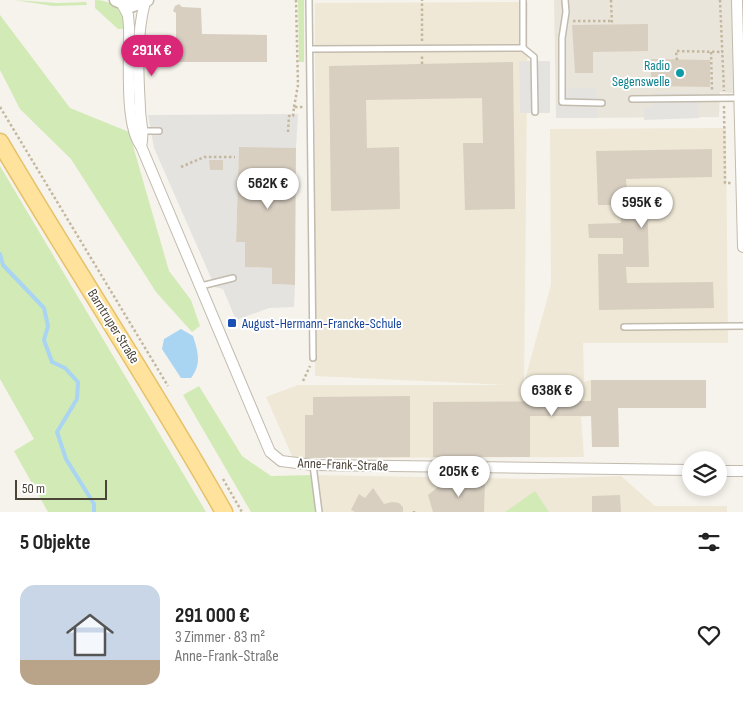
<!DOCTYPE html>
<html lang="de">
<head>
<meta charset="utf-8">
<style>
  body { margin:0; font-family:"Sofia Sans Condensed",sans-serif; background:#f2f2f2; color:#222; height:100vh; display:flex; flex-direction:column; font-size:19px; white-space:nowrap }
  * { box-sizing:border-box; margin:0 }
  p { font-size:16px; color:#767676 }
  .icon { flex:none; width:28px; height:28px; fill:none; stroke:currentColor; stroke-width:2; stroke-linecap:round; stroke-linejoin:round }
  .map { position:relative; height:512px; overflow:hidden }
  .details { display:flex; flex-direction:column; background:#fff; flex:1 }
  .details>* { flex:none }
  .tools { position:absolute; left:682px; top:451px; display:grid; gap:10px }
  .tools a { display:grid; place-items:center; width:45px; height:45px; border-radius:50%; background:#fff; box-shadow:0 2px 8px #0003; font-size:25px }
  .scale { position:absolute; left:15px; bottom:12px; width:92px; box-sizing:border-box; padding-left:5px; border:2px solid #4b4439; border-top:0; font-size:14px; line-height:18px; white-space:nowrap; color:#4b4439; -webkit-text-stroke:4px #fff; paint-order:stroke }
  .price { position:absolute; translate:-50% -42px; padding:0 11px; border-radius:18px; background:#fff; color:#222; font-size:16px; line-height:32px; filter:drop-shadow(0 1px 2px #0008) }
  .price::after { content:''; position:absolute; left:50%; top:30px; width:15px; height:11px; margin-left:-8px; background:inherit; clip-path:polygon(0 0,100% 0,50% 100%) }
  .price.active { background:#db2777; color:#fff }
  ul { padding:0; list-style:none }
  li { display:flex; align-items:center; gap:15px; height:125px; padding:0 20px }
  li+li { border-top:1px solid #e0e0e0 }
  li span { display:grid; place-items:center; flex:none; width:140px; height:100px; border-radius:15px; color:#555 }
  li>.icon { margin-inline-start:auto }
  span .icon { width:60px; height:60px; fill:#fffc; stroke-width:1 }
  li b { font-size:21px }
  h2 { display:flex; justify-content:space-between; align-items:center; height:60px; padding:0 20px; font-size:21px }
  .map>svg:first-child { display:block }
  .residential { fill:#eae5da }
  .education { fill:#efe8d6 }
  .green { fill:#d2eab5 }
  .parking { fill:#e5e3e0 }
  .water { fill:#a9d4f2 }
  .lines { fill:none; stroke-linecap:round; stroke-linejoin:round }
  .stream { stroke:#a9d4f2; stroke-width:4 }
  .building { fill:#d8cfc1 }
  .service-casing { stroke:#c2bbae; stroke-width:8 }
  .minor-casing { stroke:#c2bbae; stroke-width:12 }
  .tertiary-casing { stroke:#c2bbae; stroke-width:15 }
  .primary-casing { stroke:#e6c16a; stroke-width:19 }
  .path { stroke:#c4b79f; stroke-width:2.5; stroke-dasharray:2.5 2.5; stroke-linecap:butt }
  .service { stroke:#fff; stroke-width:5 }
  .minor { stroke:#fff; stroke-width:10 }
  .tertiary { stroke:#fff; stroke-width:12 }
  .primary { stroke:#ffe39c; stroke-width:16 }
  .culture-dot { fill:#0f9aa8; stroke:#fff; stroke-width:2 }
  .transit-dot { fill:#1a4fb4; stroke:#fff; stroke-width:2 }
  .labels { text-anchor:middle; stroke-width:4; stroke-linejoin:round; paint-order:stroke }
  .culture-label { font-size:14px; fill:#0d838f; stroke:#fff; text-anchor:end }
  .transit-label { font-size:14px; fill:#164399; stroke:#fff; text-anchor:start }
  .street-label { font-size:14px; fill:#4b4439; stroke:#fff }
</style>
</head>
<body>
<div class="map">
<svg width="743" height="512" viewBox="0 0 743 512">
  <rect width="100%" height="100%" fill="#f6f3ec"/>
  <polygon class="residential" points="554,0 743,0 743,94 720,92 719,117 556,118"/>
  <g class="education">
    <polygon points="528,2 524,383 551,285 550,129 726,128 728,343 583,343 584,382 591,380 591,416 581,417 584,457 293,458 266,397 298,385 508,385 315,376 315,3"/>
    <polygon points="313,475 533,479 621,476 655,506 727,506 727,512 315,512"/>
  </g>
  <g class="green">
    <polygon points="14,0 58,3 86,2 87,5 53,6"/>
    <path d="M95,0c18,0 28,11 32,29h-9l-23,-21z"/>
    <polygon points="298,0 304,0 304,62 299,62"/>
    <polygon points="0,15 70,108 129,132 169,271 191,300 200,326 192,332 156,292 71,159 20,109 0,70"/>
    <polygon points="0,166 206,512 48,512 14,451 34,439 0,379"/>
    <polygon points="199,386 242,456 271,476 313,475 315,512 251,512 183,395"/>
    <polygon points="535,491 549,512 505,512"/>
  </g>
  <g class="parking">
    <polygon points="519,61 550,61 550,113 520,113"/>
    <polygon points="569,88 596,88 598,118 556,118 556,107"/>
    <polygon points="653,93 698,93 699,118 644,120 644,107 653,107"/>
    <polygon points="298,114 296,148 239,148 236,242 245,242 245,267 272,268 273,284 295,285 294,307 269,308 236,320 223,289 215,287 154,148 148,115"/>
  </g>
  <path class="water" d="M181,329l12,7c5,16 9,28 -2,42h-10l-19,-29 2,-10z"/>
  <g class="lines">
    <polyline class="stream" points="0,254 3,265 44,308 48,326 44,340 52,362 65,368 78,382 77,399 57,432 66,459 94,504 94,512"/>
  </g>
  <g class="building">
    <polygon points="179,4 182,7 201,8 202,34 267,35 267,62 176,62 176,13 173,11 175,6"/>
    <polygon points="648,24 648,51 593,52 593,73 575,73 572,25"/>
    <polygon points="651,59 710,60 710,87 651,86"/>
    <polygon points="513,62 515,209 465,210 463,143 483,143 482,98 366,100 367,148 399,147 400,209 331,211 329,66"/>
    <polygon points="239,147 296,148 295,285 272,284 272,268 245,267 245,242 236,242"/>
    <polygon points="712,149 712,177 626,179 627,192 647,191 649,267 626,267 627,283 713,282 714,308 599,310 598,254 623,254 623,238 589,238 588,224 621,223 620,205 598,205 596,151"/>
    <polygon points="209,160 223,160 223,170 210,170"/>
    <polygon points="591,380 706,380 706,408 618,408 619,447 592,447 591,416 530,416 530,457 433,457 433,402 591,401"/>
    <polygon points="410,396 410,457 305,458 305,415 313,415 313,397"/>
    <polygon points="447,482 485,483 484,512 433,512 428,495 438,487 446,487"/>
    <polygon points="373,488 384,504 392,502 399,503 403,507 403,512 355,512 351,510 359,494 365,498"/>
    <polygon points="620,495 621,512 592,512 592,496"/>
  </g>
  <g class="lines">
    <defs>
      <g id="service">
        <polyline points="309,0 313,358"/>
        <polyline points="565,0 566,12 562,38 562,102 602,103"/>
        <polyline points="523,48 534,57 535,112"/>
        <polyline points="311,49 523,48 523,0"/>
        <polyline points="632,99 740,98"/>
        <polyline points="142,131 159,131"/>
        <polyline points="201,286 233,278"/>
        <polyline points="624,327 743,326"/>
        <polyline points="313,465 319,512"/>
      </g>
      <g id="minor">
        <polyline points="737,0 743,247"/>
        <path d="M122,4l6,11 1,12c1,29 -5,98 12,119l129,306 11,9 32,4 378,5"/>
        <path d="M141,146c4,-13 -1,-25 -1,-38 -2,-35 -4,-72 5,-106"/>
        <polyline points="719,471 743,471"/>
      </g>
      <polyline id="tertiary" points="116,0 131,6 147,0"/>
      <path id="primary" d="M0,142c73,124 153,244 224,370"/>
    </defs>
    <use href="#service" class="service-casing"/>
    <use href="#minor" class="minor-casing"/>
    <use href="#tertiary" class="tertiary-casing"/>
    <use href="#primary" class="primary-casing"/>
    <g class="path">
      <polyline points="611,0 612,25"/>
      <polyline points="720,0 724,91"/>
      <polyline points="573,21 612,21"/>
      <polyline points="422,41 422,0"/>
      <polyline points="711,52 712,90"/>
      <polyline points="677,60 676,51 723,52"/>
      <polyline points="422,64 422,56"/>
      <polyline points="724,106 725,183 731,183"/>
      <polyline points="0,107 168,386"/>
      <polyline points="294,107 298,85 296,0"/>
      <polyline points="288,132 289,116 293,116 294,107 303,107"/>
      <polyline points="181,167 204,157 235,157"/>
      <polyline points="303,381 310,366"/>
      <polyline points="223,479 242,512"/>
      <polyline points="414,511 414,512"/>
    </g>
    <use href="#service" class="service"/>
    <use href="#minor" class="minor"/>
    <use href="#tertiary" class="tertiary"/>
    <use href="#primary" class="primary"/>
  </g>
  <circle class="culture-dot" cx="680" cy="73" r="5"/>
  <rect class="transit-dot" x="227" y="318" width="10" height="10" rx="2.5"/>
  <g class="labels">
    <g class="culture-label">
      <text x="670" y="70">Radio<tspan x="670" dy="16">Segenswelle</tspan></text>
    </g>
    <g class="transit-label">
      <text x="242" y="328">August-Hermann-Francke-Schule</text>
    </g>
    <g class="street-label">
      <text transform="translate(114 326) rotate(58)" y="5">Barntruper Straße</text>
      <text transform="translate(343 464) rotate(2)" y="5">Anne-Frank-Straße</text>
    </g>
  </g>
</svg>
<div class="tools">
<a><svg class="icon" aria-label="layers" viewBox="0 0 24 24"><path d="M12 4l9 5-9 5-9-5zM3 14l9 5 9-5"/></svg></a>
</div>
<div class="scale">50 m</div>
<b class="price active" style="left:152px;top:77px">291K €</b>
<b class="price" style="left:268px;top:210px">562K €</b>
<b class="price" style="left:642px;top:229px">595K €</b>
<b class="price" style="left:552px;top:417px">638K €</b>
<b class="price" style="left:459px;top:498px">205K €</b>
</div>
<section class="details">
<h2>5 Objekte<svg class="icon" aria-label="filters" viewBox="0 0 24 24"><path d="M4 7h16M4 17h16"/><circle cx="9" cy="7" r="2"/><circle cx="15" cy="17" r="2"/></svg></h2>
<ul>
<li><span style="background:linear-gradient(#c9d6e8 75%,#b9a48a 0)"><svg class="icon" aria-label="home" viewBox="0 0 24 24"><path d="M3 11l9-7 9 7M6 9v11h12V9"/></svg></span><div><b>291 000 €</b><p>3 Zimmer · 83 m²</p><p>Anne-Frank-Straße</p></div><svg class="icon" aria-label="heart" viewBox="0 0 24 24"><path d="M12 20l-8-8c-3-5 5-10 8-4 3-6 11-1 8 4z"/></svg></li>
</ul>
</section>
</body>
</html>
